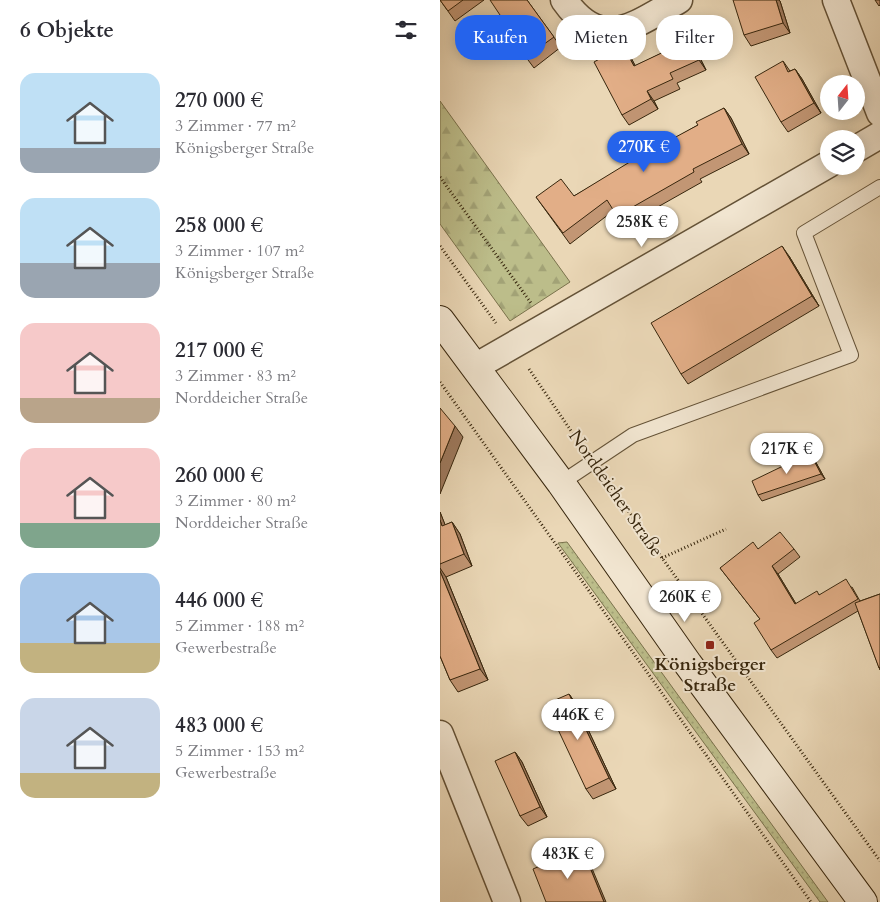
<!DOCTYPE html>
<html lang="de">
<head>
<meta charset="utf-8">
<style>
  body { margin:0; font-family:Cardo,serif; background:#f2f2f3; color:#2b2b33; height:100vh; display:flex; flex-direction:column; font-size:19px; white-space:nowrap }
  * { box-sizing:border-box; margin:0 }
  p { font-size:16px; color:#7c7c81 }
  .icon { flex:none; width:28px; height:28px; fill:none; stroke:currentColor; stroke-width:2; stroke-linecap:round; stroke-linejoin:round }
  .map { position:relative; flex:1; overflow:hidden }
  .panel { display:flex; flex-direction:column; background:#fff; width:440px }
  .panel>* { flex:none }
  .top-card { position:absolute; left:15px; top:15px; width:350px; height:45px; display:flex; gap:10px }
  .needle { width:32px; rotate:17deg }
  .controls { position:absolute; left:380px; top:75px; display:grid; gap:10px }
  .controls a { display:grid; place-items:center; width:45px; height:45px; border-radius:50%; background:#fff; box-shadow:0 2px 12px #0003; font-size:25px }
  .price { position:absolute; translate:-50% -42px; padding:0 11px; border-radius:18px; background:#fff; color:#222; font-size:16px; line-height:32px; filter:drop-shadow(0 1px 2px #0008) }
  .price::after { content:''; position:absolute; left:50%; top:30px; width:15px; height:11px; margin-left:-8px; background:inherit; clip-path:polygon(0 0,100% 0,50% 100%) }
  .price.selected { background:#2563eb; color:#fff }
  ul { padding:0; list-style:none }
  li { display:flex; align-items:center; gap:15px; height:125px; padding:0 20px }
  li span { display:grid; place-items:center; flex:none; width:140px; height:100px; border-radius:15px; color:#555 }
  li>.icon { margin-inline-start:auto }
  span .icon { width:60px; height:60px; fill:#fffc; stroke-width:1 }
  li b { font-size:21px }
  h2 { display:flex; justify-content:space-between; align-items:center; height:60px; padding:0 20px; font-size:21px }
  .chip { padding:0 18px; border-radius:20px; background:#fff; box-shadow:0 2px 12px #0003; font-size:18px; line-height:45px }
  .chip.selected { background:#2563eb; color:#fff }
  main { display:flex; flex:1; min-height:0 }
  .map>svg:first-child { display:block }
  .grass { fill:url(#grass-dots); stroke:#7a724c }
  .forest { fill:url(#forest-firs); stroke:#7a724c }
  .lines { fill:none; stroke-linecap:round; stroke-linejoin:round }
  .service-casing { stroke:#645237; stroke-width:16 }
  .minor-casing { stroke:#645237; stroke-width:29 }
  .secondary-casing { stroke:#37260d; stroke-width:30 }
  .path { stroke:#37260d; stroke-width:3; stroke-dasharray:1 2.5; stroke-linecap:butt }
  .service { stroke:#f1e5d0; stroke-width:14 }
  .minor { stroke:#f1e5d0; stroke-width:26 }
  .secondary { stroke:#f1e5d0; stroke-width:28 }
  .wall { fill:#c29674; stroke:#37260d }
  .shaded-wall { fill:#9e7a5e; stroke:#37260d }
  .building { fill:#e2ae87; stroke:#37260d }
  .poi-dot { fill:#8f2418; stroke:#f1e5d0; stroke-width:2 }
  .labels { text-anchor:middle; stroke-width:4; stroke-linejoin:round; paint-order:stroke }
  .street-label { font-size:18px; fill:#37260d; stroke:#f1e5d0 }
  .poi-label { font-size:18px; font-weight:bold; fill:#37260d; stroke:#f1e5d0 }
</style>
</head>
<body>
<main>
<section class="panel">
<h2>6 Objekte<svg class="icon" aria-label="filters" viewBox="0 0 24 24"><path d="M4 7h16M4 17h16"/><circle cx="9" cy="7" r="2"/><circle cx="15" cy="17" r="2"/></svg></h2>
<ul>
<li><span style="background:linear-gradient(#bfe0f5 75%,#9aa5b1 0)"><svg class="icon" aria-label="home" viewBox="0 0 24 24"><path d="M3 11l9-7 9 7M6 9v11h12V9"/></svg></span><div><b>270 000 €</b><p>3 Zimmer · 77 m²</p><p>Königsberger Straße</p></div></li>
<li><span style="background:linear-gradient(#bfe0f5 65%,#9aa5b1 0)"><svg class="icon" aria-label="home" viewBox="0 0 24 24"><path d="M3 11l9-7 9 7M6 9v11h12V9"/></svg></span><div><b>258 000 €</b><p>3 Zimmer · 107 m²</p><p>Königsberger Straße</p></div></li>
<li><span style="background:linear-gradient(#f6c9c9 75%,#b9a48a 0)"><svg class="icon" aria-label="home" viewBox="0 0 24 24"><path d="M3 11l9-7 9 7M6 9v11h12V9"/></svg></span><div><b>217 000 €</b><p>3 Zimmer · 83 m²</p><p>Norddeicher Straße</p></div></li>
<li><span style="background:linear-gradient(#f6c9c9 75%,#7fa58c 0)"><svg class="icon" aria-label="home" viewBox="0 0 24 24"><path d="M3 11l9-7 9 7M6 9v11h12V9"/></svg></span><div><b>260 000 €</b><p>3 Zimmer · 80 m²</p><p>Norddeicher Straße</p></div></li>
<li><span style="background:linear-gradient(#a9c7e8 70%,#c2b280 0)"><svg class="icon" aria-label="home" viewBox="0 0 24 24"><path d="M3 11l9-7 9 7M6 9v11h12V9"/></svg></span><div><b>446 000 €</b><p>5 Zimmer · 188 m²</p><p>Gewerbestraße</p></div></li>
<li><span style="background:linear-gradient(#c9d6e8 75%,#c2b280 0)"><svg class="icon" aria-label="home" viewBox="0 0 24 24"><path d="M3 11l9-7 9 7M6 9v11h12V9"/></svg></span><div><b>483 000 €</b><p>5 Zimmer · 153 m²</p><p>Gewerbestraße</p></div></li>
</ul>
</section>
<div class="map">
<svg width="440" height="902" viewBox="0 0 440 902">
  <defs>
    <pattern id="grass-dots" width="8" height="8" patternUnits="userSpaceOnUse" patternTransform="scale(1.25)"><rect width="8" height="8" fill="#bcbd8a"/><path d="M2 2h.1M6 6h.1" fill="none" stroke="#a2a276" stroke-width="1.8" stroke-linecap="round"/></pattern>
    <pattern id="forest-firs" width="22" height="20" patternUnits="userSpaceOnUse" patternTransform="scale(1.25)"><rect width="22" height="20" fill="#bcbd8a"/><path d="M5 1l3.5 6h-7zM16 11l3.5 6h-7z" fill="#a2a276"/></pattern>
  </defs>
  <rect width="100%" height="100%" fill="#ead7b6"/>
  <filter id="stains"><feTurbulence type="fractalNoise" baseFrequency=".004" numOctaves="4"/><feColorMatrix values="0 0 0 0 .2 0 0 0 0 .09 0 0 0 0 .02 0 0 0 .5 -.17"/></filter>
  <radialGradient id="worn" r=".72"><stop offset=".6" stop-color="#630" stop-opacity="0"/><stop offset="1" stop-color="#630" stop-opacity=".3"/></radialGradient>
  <polygon class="grass" points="127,542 388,902 380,902 118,543"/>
  <polygon class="forest" points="0,101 130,282 70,321 0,224"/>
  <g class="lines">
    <defs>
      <polyline id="service" points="121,483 193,435 411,355 364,233 440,187"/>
      <g id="minor">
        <path d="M124,0c38,54 70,25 115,0"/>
        <polyline points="396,0 440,113"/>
        <polyline points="416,149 440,135"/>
        <polyline points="35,367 389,164"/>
        <polyline points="0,734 67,902"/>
      </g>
      <polyline id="secondary" points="0,320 121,483 248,664 423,902"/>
    </defs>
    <use href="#service" class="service-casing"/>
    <use href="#minor" class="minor-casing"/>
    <use href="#secondary" class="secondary-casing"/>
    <g class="path">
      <polyline points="0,177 91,303"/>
      <polyline points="0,246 56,323"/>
      <polyline points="89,369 140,444"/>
      <polyline points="0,382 371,902"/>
      <polyline points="166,480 440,861"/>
      <polyline points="222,558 286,529"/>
    </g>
    <use href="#service" class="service"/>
    <use href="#minor" class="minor"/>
    <use href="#secondary" class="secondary"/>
  </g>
  <g class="wall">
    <polygon points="0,0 44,0 15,21"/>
    <polygon points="87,0 121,47 94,68 65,29 68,27"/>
    <polygon points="435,0 440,0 440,5 439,6"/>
    <polygon points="340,1 350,33 311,46 304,35"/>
    <polygon points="249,40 256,50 266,70 237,83 240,89 214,101 218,109 189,125 182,115 183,46 190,56 195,66"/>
    <polygon points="343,61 350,71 355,69 362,79 381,113 348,132 341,122"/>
    <polygon points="284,108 291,118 309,154 260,179 262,182 184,226 173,211 130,244 96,197 134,196 258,125"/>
    <polygon points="349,256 379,306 248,384 241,374"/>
    <polygon points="374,459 385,479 322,501 318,495"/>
    <polygon points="0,512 5,525 12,522 20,534 32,566 6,577 48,680 18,692 10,680 0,656"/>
    <polygon points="318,549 354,549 360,557 338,574 356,604 379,595 412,587 420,601 440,594 440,670 418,611 337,658 331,650 320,619 280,568"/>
    <polygon points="129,694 136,704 176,789 153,799 146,789"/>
    <polygon points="75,752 82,762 107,817 88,826 80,816"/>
  </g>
  <g class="shaded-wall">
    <polygon points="336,0 339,0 340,1 350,33 343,23"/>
    <polygon points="249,40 256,50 266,70 259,60"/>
    <polygon points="183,46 190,56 201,76 194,66"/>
    <polygon points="355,69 362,79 381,113 374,103"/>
    <polygon points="207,91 214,101 218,109 211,99"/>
    <polygon points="284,108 291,118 309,154 302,144"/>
    <polygon points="342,246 349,256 379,306 372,296"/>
    <polygon points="15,426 23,437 0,494 0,463"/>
    <polygon points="370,453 374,459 385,479 381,474"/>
    <polygon points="0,512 10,537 2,526 0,520"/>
    <polygon points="12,522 20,534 32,566 24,554"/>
    <polygon points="332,566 338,574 361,612 355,604"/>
    <polygon points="0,568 6,577 48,680 40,669 0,571"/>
    <polygon points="129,694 136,704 176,789 169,778"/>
    <polygon points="75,752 82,762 107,817 100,807"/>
    <polygon points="142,848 146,854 166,902 164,902"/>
  </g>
  <g class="building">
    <polygon points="0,0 23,0 8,11"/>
    <polygon points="50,0 87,0 114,37 86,57 65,29 68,27"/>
    <polygon points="293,0 336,0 343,23 304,35"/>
    <polygon points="249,40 259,60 230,73 233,79 207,91 211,99 182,115 154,62 183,46 194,66"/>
    <polygon points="343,61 348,72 355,69 374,103 341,122 315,77"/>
    <polygon points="284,108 302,144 253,169 254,172 177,216 167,200 123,233 96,197 121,179 134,196 193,160 258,125 256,122"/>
    <polygon points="342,246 372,296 241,374 211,323"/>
    <polygon points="0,408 15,426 0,463"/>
    <polygon points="370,453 381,474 318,495 312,481"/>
    <polygon points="0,520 2,526 12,522 24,554 0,564"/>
    <polygon points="340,532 354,549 332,566 355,604 377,591 379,595 406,579 418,599 331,650 314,623 320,619 280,568 313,542 318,549"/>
    <polygon points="0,571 40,669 10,680 0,656"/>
    <polygon points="440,594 440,667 439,668 415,603"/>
    <polygon points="129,694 169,778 146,789 106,704"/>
    <polygon points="75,752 100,807 80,816 55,761"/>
    <polygon points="142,848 164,902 106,902 93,869"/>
  </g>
  <rect class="poi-dot" x="265" y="640" width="10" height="10" rx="2.5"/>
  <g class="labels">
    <g class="street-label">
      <text transform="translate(176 493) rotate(55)" y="6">Norddeicher Straße</text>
    </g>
    <g class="poi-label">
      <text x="270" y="670">Königsberger<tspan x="270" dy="21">Straße</tspan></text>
    </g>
  </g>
  <rect width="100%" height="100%" filter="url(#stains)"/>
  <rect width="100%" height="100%" fill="url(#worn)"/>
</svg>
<div class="controls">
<a><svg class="needle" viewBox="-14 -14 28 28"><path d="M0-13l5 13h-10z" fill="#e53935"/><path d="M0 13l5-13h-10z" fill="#7c7c81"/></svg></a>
<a><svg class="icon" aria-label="layers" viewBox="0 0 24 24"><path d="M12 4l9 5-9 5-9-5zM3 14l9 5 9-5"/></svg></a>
</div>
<b class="price selected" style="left:204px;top:173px">270K €</b>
<b class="price" style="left:202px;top:248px">258K €</b>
<b class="price" style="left:347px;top:475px">217K €</b>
<b class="price" style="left:245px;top:623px">260K €</b>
<b class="price" style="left:138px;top:741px">446K €</b>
<b class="price" style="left:128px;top:880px">483K €</b>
<div class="top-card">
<a class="chip selected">Kaufen</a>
<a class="chip">Mieten</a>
<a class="chip">Filter</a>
</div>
</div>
</main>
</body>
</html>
